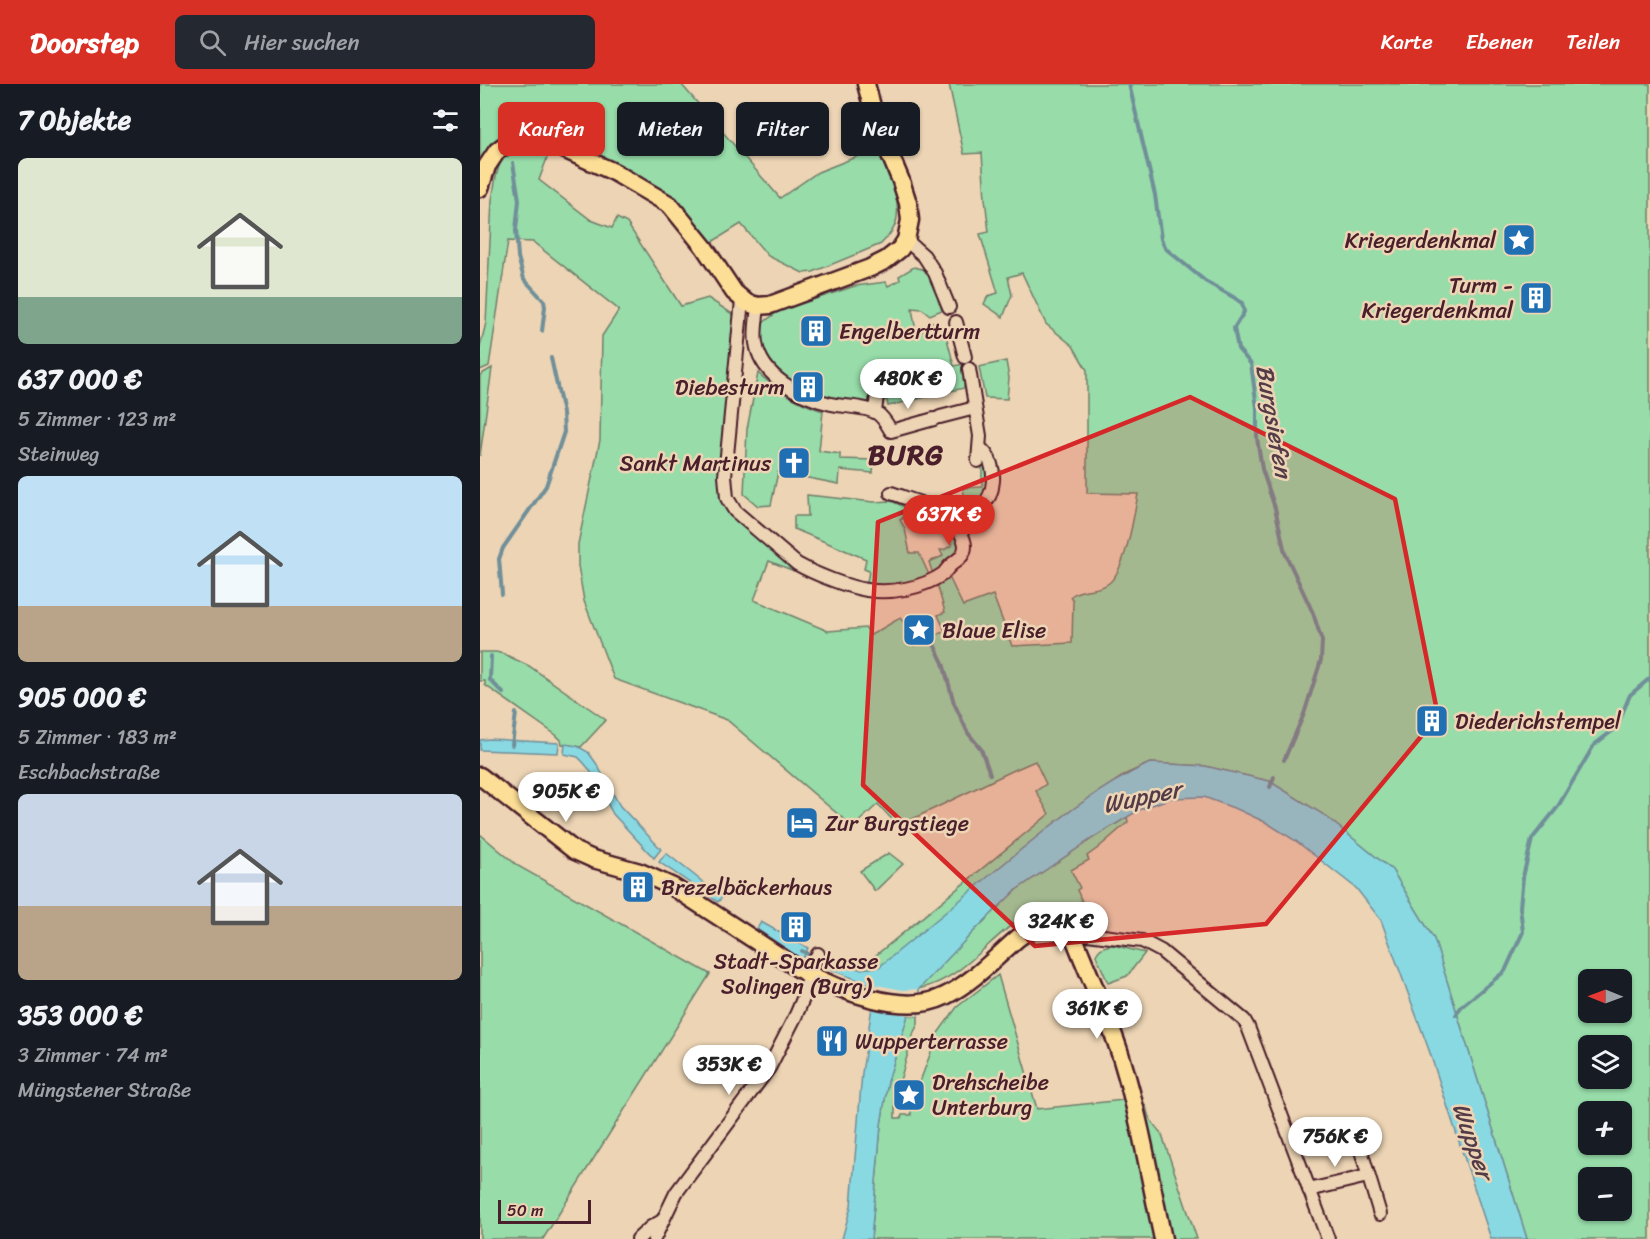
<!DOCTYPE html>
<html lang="de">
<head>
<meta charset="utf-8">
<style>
  body { margin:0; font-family:Sriracha,sans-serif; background:#242831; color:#f1f3f6; height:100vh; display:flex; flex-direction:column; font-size:22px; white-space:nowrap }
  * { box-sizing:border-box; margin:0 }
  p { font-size:20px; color:#9ea1a6 }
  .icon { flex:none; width:33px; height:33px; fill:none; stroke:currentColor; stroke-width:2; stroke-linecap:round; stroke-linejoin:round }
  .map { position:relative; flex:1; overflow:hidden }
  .details { display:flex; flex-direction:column; background:#171b24; width:480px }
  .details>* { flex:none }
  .hud { position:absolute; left:18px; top:18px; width:570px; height:54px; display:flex; gap:12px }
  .needle { width:39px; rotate:271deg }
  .fabs { position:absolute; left:1098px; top:885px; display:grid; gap:12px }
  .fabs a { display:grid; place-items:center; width:54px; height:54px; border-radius:9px; background:#171b24; box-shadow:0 2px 4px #0004; font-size:30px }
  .scale { position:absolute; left:18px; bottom:15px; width:93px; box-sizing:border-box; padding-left:6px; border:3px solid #4a1f2b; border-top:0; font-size:16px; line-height:21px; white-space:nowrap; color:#4a1f2b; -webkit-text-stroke:4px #ecd4b4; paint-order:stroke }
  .price { position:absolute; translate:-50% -51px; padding:0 14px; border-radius:21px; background:#fff; color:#222; font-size:20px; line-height:39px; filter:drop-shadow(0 2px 3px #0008) }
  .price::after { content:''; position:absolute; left:50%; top:36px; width:18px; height:14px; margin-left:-9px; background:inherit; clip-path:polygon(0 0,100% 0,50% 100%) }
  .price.selected { background:#d93025; color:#fff }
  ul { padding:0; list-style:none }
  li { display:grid; align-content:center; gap:12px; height:318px; padding:0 18px }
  li span { display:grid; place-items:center; height:186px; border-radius:9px; color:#555 }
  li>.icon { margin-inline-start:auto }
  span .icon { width:108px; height:108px; fill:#fffc; stroke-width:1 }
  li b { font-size:26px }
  h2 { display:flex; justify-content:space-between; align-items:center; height:72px; padding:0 18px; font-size:26px }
  .chip { padding:0 21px; border-radius:9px; background:#171b24; box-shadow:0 2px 4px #0004; font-size:21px; line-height:54px }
  .chip.selected { background:#d93025; color:#fff }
  header { display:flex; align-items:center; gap:36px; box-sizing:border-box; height:84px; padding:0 30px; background:#d93025; color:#fff }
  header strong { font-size:28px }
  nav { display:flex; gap:33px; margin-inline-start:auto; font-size:21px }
  .search { width:420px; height:54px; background:#242831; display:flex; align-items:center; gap:15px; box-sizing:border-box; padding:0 21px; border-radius:9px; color:#9ea1a6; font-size:22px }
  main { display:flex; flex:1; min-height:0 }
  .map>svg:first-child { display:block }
  .green { fill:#97dca9; stroke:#707e6a; stroke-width:1.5; fill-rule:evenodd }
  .water { fill:#89d9e3; stroke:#708f99; stroke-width:1.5 }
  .pier { fill:#ecd4b4 }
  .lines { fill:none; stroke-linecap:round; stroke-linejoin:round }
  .stream { stroke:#708f99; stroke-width:4 }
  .minor-casing { stroke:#4a1f2b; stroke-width:16 }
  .major-casing { stroke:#4a1f2b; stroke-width:21 }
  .minor { stroke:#ecd4b4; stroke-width:12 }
  .major { stroke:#fdde96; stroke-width:16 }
  .marked { fill:#d62828; fill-opacity:0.2; stroke:#d62828; stroke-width:4.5; stroke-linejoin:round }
  .labels { text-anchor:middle; stroke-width:5; stroke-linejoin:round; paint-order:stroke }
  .poi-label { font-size:22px; fill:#4a1f2b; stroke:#ecd4b4; text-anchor:start }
  .water-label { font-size:24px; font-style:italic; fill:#533b47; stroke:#ecd4b4 }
  .district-label { font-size:28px; font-weight:bold; letter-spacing:1.5px; fill:#4a1f2b; stroke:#ecd4b4 }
</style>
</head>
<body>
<header>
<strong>Doorstep</strong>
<div class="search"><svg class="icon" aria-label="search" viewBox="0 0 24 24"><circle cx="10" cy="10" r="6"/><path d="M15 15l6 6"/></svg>Hier suchen</div>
<nav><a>Karte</a><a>Ebenen</a><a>Teilen</a></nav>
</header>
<main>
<section class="details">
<h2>7 Objekte<svg class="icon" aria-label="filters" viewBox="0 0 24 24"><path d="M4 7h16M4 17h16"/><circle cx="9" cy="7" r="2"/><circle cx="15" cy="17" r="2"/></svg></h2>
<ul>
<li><span style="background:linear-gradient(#dfe7d0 75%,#7fa58c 0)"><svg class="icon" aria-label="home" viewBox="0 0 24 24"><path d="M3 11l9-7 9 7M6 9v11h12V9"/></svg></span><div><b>637 000 €</b><p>5 Zimmer · 123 m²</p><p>Steinweg</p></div></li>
<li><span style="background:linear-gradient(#bfe0f5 70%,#b9a48a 0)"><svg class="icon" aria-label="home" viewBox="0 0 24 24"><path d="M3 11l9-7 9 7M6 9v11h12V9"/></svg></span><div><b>905 000 €</b><p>5 Zimmer · 183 m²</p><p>Eschbachstraße</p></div></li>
<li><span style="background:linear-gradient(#c9d6e8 60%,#b9a48a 0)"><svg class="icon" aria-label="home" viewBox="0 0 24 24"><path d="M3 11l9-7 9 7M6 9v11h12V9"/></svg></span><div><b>353 000 €</b><p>3 Zimmer · 74 m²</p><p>Müngstener Straße</p></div></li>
</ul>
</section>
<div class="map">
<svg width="1170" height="1155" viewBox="0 0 1170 1155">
  <rect width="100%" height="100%" fill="#ecd4b4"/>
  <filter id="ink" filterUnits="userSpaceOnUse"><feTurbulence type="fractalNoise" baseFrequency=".0167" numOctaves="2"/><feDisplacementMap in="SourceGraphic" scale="12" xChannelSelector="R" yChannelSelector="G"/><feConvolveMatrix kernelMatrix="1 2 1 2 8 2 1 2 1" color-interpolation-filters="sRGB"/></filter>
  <g filter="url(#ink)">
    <g class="green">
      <path d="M0,0h201l99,114 38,-26 61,-24c8,21 25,56 16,77 -3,8 -9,14 -14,19l-68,28 -10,1 -35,-17 -27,-32 -37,23 -34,-42 -120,-62 -38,-3 -32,48z"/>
      <path d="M469,0h701v1155h-123l-93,-300 -42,-69 -68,-55 -55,-34 -64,-15 -55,-3 -24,11 -61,41 -40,32 -146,121 -20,1 190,-155 -13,-23 10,-7 -11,-23 -23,10 -114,55 -20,-22 -25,23 -126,-107 -113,-41 -30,-78 -6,-35v-22l22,-104 2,-104 17,-26 -86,-68 -25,-1 -19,125 -9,4v-23l6,-24 6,-123 4,-24 5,-16 17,-10 31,3 -10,27 52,40 21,8 5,-10 10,5 54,83 27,-8 32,21 -13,179 70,66 -3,7 -25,-10 -15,39 74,31 38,-3 5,7 29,-17 4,5 10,23 31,-15 -7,-16 7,-3 -8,-28 12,-7 14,29 30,-11 19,51 60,-3 1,-43 -3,-3c10,-10 28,-5 39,-14 17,-14 25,-68 29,-89l-51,-1v-123l-14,-24 -27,-22 -24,-51 -14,4 4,18 -9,22 -19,-13 4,-8 10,-3 -18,-59 9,-2 -4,-33 -3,-46 -18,1zM1108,896h34v32h-34zM1108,962h34v32h-34zM1108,1028h34v32h-34zM1108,1094h34v32h-34z"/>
      <polygon points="434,183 446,186 460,217 462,217 464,225 450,231 442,225 432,224 436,248 451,245 449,236 459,242 462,252 466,251 474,282 484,280 484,304 408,322 407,316 386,321 330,311 300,291 285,272 281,263 281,247 284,238 299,227 375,202 406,198 408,202 420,196 419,192"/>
      <polygon points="526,277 529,294 527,315 505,314 499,283"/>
      <polygon points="12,284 0,372 0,291"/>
      <path d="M278,289c20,18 39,30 65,38l-4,40 21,3v5l34,1 -1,13 -33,-3 -1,14 -61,-12 -7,33 -13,1 -14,-12 3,-65z"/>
      <path d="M502,377l3,1c2,11 5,35 -9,42 -6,3 -18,2 -25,2v-2l14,-3 -2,-13 19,-1z"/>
      <polygon points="327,411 394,418 411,417 425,423 426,419 439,422 436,426 420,436 425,445 430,469 439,469 450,493 430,501 386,504 389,487 384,485 386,475 314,445 314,432 328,432"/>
      <polygon points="466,434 480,461 478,470 453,491 449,478 463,472 460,466 464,466 472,461 465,451 470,448 466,440 459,443 460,436"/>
      <polygon points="0,568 16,568 24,570 49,582 126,636 101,663 82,660 81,656 76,651 5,601 5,597 0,597"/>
      <path d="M647,733l1,5 -30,26 -11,8 2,4 -18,10 9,18 -3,2 8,18 -4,15c-18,-8 -35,-17 -54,-9 -39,24 -61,64 -109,75l56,-58 42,-41 80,-54z"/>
      <polygon points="0,750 38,782 230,890 63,1155 0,1155"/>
      <polygon points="409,769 423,780 395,807 380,787"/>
      <path d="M633,861l32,8 -18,23 -19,7 -12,-28c4,-8 9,-9 17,-10z"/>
      <path d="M518,891l39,134 96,-10 13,7c3,16 7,16 16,29l35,104h-326l10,-114 7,-44 20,-66 10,1v8l-4,8 -19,66v20h6l1,-3h9v-8l8,-5 2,-7 -3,-8 20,-54 19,-26z"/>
    </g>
    <g class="water">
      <polygon points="10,655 79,659 78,669 0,666 0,656"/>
      <polygon points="85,660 97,662 108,668 116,679 140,722 181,765 174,774 133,730 109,685 103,678 98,673 84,670"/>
      <path d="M670,679l55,3 64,15 55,34 68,55 42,69 93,300h-36l-62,-189 -48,-130 -25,-32 -60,-47 -29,-18 -28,-13 -35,-13 -33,1 -32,12 -43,26 -80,54 -42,41 -55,58 -1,27 -10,-1 -20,66 -7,44 -10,114h-29l9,-33 11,-133 10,-66 6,-20 -56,-20 5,-9 32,11 20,-2c39,-32 78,-64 117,-97 48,-39 97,-81 154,-107z"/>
      <polygon points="186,769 242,813 238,818 179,778"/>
      <polygon points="281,838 328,864 322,876 277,845"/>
    </g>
    <polygon class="pier" points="344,873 347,874 342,883 381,898 423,906 438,905 438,932 413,929 389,925 394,904 365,895 340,885 339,882"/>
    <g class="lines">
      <g class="stream">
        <polyline points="649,0 675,111 681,155 685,164 725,197 755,214 762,219 764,228 754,244 758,265 771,280 777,324 777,354 782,385 795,424 805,469 833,529 842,557 841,576 824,630 804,676"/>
        <polyline points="33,79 39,116 36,146 38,173 44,195 64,217 65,223 62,247"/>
        <polyline points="22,510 19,475 23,464 66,402 84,348 83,329 71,274"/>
        <polyline points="453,558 463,579 474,619 488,649 501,665 510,690"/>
        <polyline points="11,572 10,596 23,609"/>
        <polyline points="32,661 36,629"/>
        <polyline points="790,703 794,693"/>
        <polyline points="322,867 347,880"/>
        <polyline points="976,931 981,923 1025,887 1043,848 1040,823 1043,793 1052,755 1077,724 1114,661 1136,644 1150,611 1170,594"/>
      </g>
      <defs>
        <g id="minor">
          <polyline points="426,156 444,172 455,189 469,223"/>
          <path d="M262,216l-17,176 2,22 8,13 62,53c18,10 50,23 70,26 24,4 56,-2 76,-16 3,-3 5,-7 9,-10 7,-5 13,-9 13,-18 0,-11 -14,-27 -21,-36"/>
          <path d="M278,222c-1,12 -4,26 -2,37 5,34 45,54 75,61 14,3 34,2 46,9 7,5 10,11 14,18l43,-12"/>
          <polyline points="476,238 485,273"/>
          <polyline points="489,285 500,352 498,377"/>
          <polyline points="395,328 397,311"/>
          <polyline points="460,333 495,324"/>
          <path d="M411,409c30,9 98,42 102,-12 1,-12 -3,-25 -13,-33"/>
          <polyline points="592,848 662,857 681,867 764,936 768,943 848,1155"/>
          <polyline points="876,1050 900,1130"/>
          <polyline points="829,1106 888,1092"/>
          <polyline points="158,1155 171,1143 182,1137"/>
          <polyline points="174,1155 196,1109 289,984 316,931 325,910 331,883 338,870"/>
        </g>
        <g id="major">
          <polyline points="0,104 7,82 17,67 22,63 32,56 42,53 54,53 70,59 134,88 190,121 224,163 254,208 267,219 278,222 290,221 390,184 406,176 420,165 426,156 430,136 428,119 421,97 396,37 386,0"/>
          <path d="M0,692l95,75 18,8 47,13 33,15 126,82c39,21 104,48 146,27 28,-14 50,-38 73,-58 20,-15 31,-11 54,-6 16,43 37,84 50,128 18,59 28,119 41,179"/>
        </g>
      </defs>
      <use href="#minor" class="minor-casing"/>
      <use href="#major" class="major-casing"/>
      <use href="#minor" class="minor"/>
      <use href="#major" class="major"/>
    </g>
  </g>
  <path class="marked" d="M710,313l205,102 43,217 -172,208 -231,22 -172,-161 15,-263z"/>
  <defs>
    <symbol id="sight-square" viewBox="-11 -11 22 22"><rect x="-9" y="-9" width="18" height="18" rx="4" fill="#1f6fb2" stroke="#ecd4b4"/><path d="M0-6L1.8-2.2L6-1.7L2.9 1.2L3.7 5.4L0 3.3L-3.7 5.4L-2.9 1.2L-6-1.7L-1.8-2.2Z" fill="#fff"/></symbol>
    <symbol id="building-square" viewBox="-11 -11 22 22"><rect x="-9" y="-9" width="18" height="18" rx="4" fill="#1f6fb2" stroke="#ecd4b4"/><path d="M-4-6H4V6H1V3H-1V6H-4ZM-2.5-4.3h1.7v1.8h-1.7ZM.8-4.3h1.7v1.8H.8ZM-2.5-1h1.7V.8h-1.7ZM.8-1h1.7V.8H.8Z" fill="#fff"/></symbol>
    <symbol id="church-square" viewBox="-11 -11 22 22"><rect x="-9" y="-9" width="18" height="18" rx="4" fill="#1f6fb2" stroke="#ecd4b4"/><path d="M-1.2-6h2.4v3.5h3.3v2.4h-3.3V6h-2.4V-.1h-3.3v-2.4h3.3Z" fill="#fff"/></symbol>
    <symbol id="hotel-square" viewBox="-11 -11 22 22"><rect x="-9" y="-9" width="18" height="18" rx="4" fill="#1f6fb2" stroke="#ecd4b4"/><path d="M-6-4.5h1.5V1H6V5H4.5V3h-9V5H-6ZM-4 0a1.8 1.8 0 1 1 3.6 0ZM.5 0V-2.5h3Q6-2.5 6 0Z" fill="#fff"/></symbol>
    <symbol id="restaurant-square" viewBox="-11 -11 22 22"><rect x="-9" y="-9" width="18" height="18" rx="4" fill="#1f6fb2" stroke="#ecd4b4"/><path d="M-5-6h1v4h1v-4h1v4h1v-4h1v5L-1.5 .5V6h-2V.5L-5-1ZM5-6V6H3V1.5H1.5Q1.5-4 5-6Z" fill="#fff"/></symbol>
  </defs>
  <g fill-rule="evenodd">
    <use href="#sight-square" x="1020" y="137" width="38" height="38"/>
    <use href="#building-square" x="1037" y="195" width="38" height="38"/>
    <use href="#building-square" x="317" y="228" width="38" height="38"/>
    <use href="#building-square" x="309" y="284" width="38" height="38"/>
    <use href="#church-square" x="295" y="360" width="38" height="38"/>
    <use href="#sight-square" x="420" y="527" width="38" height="38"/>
    <use href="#building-square" x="933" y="618" width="38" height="38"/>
    <use href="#hotel-square" x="303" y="720" width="38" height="38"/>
    <use href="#building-square" x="139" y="784" width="38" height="38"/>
    <use href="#building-square" x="297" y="824" width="38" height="38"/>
    <use href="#restaurant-square" x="333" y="938" width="38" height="38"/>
    <use href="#sight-square" x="410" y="992" width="38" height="38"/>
  </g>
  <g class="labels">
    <g class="poi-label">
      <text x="1016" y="164" text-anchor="end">Kriegerdenkmal</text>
      <text x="1033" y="209" text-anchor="end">Turm -<tspan x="1033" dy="25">Kriegerdenkmal</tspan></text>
      <text x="359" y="255">Engelbertturm</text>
      <text x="305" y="311" text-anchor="end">Diebesturm</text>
      <text x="291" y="387" text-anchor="end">Sankt Martinus</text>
      <text x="462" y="554">Blaue Elise</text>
      <text x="975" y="645">Diederichstempel</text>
      <text x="345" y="747">Zur Burgstiege</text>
      <text x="181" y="811">Brezelbäckerhaus</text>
      <text x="316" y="885" text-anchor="middle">Stadt-Sparkasse<tspan x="316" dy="25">Solingen (Burg)</tspan></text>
      <text x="375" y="965">Wupperterrasse</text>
      <text x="452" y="1006">Drehscheibe<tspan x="452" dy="25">Unterburg</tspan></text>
    </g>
    <g class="water-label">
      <text transform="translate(794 337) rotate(80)" y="8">Burgsiefen</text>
      <text transform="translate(662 713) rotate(-12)" y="8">Wupper</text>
      <text transform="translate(993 1057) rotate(71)" y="8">Wupper</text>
    </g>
    <g class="district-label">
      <text x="426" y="380">BURG</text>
    </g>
  </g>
</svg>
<div class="fabs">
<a><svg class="needle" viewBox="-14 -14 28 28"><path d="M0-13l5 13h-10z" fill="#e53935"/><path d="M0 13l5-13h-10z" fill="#9ea1a6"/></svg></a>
<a><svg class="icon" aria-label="layers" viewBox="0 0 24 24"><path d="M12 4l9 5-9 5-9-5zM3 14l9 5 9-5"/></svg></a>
<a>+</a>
<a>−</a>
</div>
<div class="scale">50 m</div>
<b class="price" style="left:428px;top:326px">480K €</b>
<b class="price selected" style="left:469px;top:462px">637K €</b>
<b class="price" style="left:86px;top:739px">905K €</b>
<b class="price" style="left:581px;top:869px">324K €</b>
<b class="price" style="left:617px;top:956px">361K €</b>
<b class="price" style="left:249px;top:1012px">353K €</b>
<b class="price" style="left:855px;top:1084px">756K €</b>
<div class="hud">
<a class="chip selected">Kaufen</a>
<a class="chip">Mieten</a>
<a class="chip">Filter</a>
<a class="chip">Neu</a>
</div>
</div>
</main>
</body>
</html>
